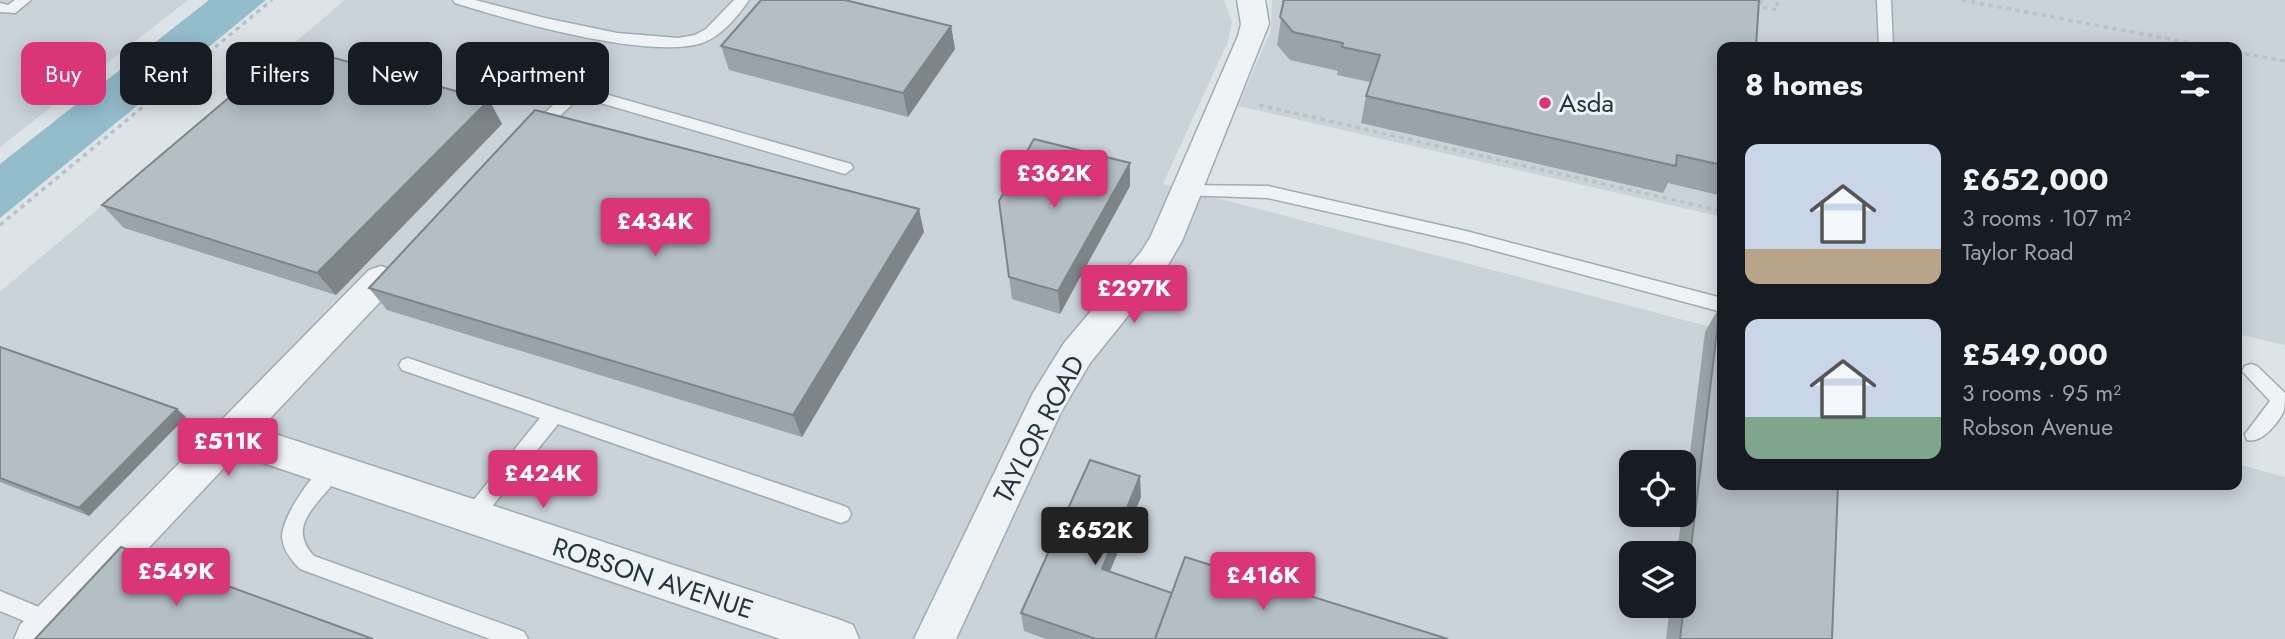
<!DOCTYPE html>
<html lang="en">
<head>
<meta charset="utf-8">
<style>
  body { margin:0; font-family:Jost,sans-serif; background:#20242c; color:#f1f3f6; height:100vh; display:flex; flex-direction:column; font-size:26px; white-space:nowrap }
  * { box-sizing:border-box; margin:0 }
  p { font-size:23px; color:#9ea1a6 }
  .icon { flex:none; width:38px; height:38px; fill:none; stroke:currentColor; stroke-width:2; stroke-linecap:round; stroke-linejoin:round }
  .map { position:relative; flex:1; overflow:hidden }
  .details { position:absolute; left:1717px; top:42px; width:525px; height:448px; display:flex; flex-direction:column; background:#171b24; border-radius:14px; box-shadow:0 4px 18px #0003 }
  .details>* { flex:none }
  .hud { position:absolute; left:21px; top:42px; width:665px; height:63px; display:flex; gap:14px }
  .buttons { position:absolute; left:1619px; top:450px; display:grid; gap:14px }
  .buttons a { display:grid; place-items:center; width:77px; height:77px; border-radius:14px; background:#171b24; box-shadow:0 4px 18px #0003; font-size:35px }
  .price { position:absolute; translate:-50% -60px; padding:0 16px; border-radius:7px; background:#d93578; color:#fff; font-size:23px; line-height:46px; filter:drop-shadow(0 2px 4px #0008) }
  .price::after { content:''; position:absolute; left:50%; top:42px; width:21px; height:16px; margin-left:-10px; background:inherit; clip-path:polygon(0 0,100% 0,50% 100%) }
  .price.on { background:#222; color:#fff }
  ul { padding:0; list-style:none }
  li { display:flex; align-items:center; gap:21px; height:175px; padding:0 28px }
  li span { display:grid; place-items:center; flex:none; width:196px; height:140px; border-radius:14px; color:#555 }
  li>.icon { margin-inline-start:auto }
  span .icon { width:84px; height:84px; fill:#fffc; stroke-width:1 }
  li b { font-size:30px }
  h2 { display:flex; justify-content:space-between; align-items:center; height:84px; padding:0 28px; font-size:30px }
  .tag { padding:0 24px; border-radius:14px; background:#171b24; box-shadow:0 4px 18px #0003; font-size:24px; line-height:63px }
  .tag.on { background:#d93578; color:#fff }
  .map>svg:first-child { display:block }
  .built { fill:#cad3da; fill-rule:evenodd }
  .water { fill:#94bdcb }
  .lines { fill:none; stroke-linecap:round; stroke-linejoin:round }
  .service-casing { stroke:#a1acb2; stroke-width:3 }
  .minor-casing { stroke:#a1acb2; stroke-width:3 }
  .path { stroke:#bac2c6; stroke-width:3.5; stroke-dasharray:4.5 4.5; stroke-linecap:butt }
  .service { fill:#eff3f6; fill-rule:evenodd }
  .minor { fill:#eff3f6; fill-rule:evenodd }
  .wall { fill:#9aa3a9 }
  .shaded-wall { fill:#7d858a }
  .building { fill:#b3bec5; stroke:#7d858a; stroke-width:2 }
  .poi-dot { fill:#d93578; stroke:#ecf2f5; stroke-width:2.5 }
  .labels { text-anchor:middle; stroke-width:6; stroke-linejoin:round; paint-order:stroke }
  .poi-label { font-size:26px; fill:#25353f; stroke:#ecf2f5; text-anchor:start }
  .street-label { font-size:26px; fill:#25353f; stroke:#ecf2f5 }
</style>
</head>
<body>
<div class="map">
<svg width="2285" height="639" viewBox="0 0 2285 639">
  <rect width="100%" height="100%" fill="#dce4e8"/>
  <g class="built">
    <polygon points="0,0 188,0 0,147"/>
    <path d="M345,0h879l8,22 -4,19 -65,143 559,146v155h514l1,-21 48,13v162h-2285v-347zM1631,462h53v52h-53zM1631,553h53v53h-53z"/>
    <polygon points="1272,0 2285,0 2285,345 2237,334 2236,47 1722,47 1722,217 1238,106 1271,30"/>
  </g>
  <polygon class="water" points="209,0 266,0 0,218 0,164"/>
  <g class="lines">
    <defs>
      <g id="service">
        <polygon points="15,0 31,0 15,13 0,12 0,3 8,5"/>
        <path d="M453,0h22l70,18 72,15 61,5 17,-3 11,-6 28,-29h15c-12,17 -27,36 -47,43 -55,17 -190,-22 -247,-40z"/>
        <polygon points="1877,0 1891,0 1893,47 1879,47"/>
        <polygon points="577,86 851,164 853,168 845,174 580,97 540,135 530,135 527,131 530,127 572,87"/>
        <polygon points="1187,185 1268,186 1466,231 1722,298 1722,312 1466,243 1268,198 1181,195 1179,191"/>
        <polygon points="408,358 841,505 848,508 851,514 848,520 841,523 558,424 478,524 471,527 464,524 461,518 464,512 540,418 402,370 399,365 402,360"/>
        <path d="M2251,364l6,2 28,27c0,5 0,13 -1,17 -5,13 -23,34 -37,30l-2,-6 25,-33 -28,-30 3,-5z"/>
        <path d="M332,462l7,2 3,6c-15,30 -60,52 -28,86l203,73 7,3 4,7h-38l-190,-70c-9,-9 -17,-19 -18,-32 0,-20 32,-69 50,-75z"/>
        <polygon points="0,591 58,615 61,622 58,629 51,632 0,611"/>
      </g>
      <g id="minor">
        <polygon points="1237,0 1265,0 1269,24 1182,241 1165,270 1090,363 1061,412 956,639 914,639 1033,393 1064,343 1141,252 1150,238 1238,36 1241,24"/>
        <polygon points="381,266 393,270 398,279 393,288 260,429 838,619 853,625 859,639 780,639 237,454 63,639 14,639 20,625 369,270"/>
      </g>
    </defs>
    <use href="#service" class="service-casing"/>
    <use href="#minor" class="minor-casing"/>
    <g class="path">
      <polyline points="1761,0 1761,7 1777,10 1777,0"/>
      <polyline points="1962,0 2212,47"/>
      <polyline points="2236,52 2285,61"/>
      <polyline points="1259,105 1722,211"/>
      <polyline points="0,225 272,0"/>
    </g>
    <use href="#service" class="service"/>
    <use href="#minor" class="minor"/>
  </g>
  <g class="wall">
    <polygon points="1282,0 1759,0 1722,47 1722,196 1668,183 1663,193 1361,123 1366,96 1370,82 1337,75 1338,71 1290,60 1277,45 1282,12"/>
    <polygon points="951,26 955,49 908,117 729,70 721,46"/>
    <polygon points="489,100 502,124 336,295 124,228 102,205"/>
    <polygon points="1130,163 1130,186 1060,314 1012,299 999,201"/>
    <polygon points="924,232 802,437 387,310 369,288"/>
    <polygon points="1720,306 1832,639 1666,639 1670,606 1684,606 1684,553 1677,553 1682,514 1684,514 1684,501 1705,332"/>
    <polygon points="0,347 177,409 186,417 89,516 0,482"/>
    <polygon points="1141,497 1109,572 1172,593 1448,639 1046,639 1024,631 1021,613"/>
  </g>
  <g class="shaded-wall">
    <polygon points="951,26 955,49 908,117 903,93"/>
    <polygon points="489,100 502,124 336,295 317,273"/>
    <polygon points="1130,163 1130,186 1060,314 1058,291"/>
    <polygon points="919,209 924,232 802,437 793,415"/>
    <polygon points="177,409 186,417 89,516 79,508"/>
    <polygon points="1140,476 1141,497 1103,588 1102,569"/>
  </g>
  <g class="building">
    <polygon points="761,0 845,0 951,26 903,93 721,46"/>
    <polygon points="1284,0 1759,0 1756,47 1722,47 1722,165 1677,155 1676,166 1366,96 1380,55 1342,47 1343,43 1293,32 1280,17"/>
    <polygon points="290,46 489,100 317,273 102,205"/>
    <polygon points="535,110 919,209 793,415 369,288"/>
    <polygon points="1034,139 1130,163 1058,291 1009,277 999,201"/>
    <polygon points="1720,306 1722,306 1722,485 1838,485 1832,639 1680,639"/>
    <polygon points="0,347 177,409 79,508 0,478"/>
    <polygon points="1090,460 1140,476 1102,569 1172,593 1155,639 1096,639 1021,613"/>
    <polygon points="121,547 373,639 35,639"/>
    <polygon points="1185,557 1448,639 1155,639"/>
  </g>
  <circle class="poi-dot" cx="1545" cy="103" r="7"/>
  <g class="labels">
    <g class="poi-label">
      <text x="1559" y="112">Asda</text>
    </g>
    <g class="street-label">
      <text transform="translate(1039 429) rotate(-62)" y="9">TAYLOR ROAD</text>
      <text transform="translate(653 578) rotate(18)" y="9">ROBSON AVENUE</text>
    </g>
  </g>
</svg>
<div class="buttons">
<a><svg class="icon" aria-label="locate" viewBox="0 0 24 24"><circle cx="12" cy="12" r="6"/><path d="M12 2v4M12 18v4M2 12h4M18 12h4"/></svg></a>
<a><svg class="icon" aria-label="layers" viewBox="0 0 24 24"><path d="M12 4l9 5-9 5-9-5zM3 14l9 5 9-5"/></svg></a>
</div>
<b class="price" style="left:1054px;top:210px">£362K</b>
<b class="price" style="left:655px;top:258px">£434K</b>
<b class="price" style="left:1134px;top:325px">£297K</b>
<b class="price" style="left:228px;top:478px">£511K</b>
<b class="price" style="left:543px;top:510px">£424K</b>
<b class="price on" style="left:1095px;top:567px">£652K</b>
<b class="price" style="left:176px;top:608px">£549K</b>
<b class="price" style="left:1263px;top:612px">£416K</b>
<div class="hud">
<a class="tag on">Buy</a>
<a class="tag">Rent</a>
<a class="tag">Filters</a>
<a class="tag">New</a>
<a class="tag">Apartment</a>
</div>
<section class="details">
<h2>8 homes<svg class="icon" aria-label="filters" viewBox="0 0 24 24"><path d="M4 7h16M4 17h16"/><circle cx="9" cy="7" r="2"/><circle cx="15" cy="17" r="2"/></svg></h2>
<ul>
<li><span style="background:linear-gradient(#c9d6e8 75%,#b9a48a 0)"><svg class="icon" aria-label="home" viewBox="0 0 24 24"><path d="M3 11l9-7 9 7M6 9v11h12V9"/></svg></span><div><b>£652,000</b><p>3 rooms · 107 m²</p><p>Taylor Road</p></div></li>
<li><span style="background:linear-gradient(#c9d6e8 70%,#7fa58c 0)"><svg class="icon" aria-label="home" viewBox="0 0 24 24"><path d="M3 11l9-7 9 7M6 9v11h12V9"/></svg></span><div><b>£549,000</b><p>3 rooms · 95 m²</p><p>Robson Avenue</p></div></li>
</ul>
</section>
</div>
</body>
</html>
